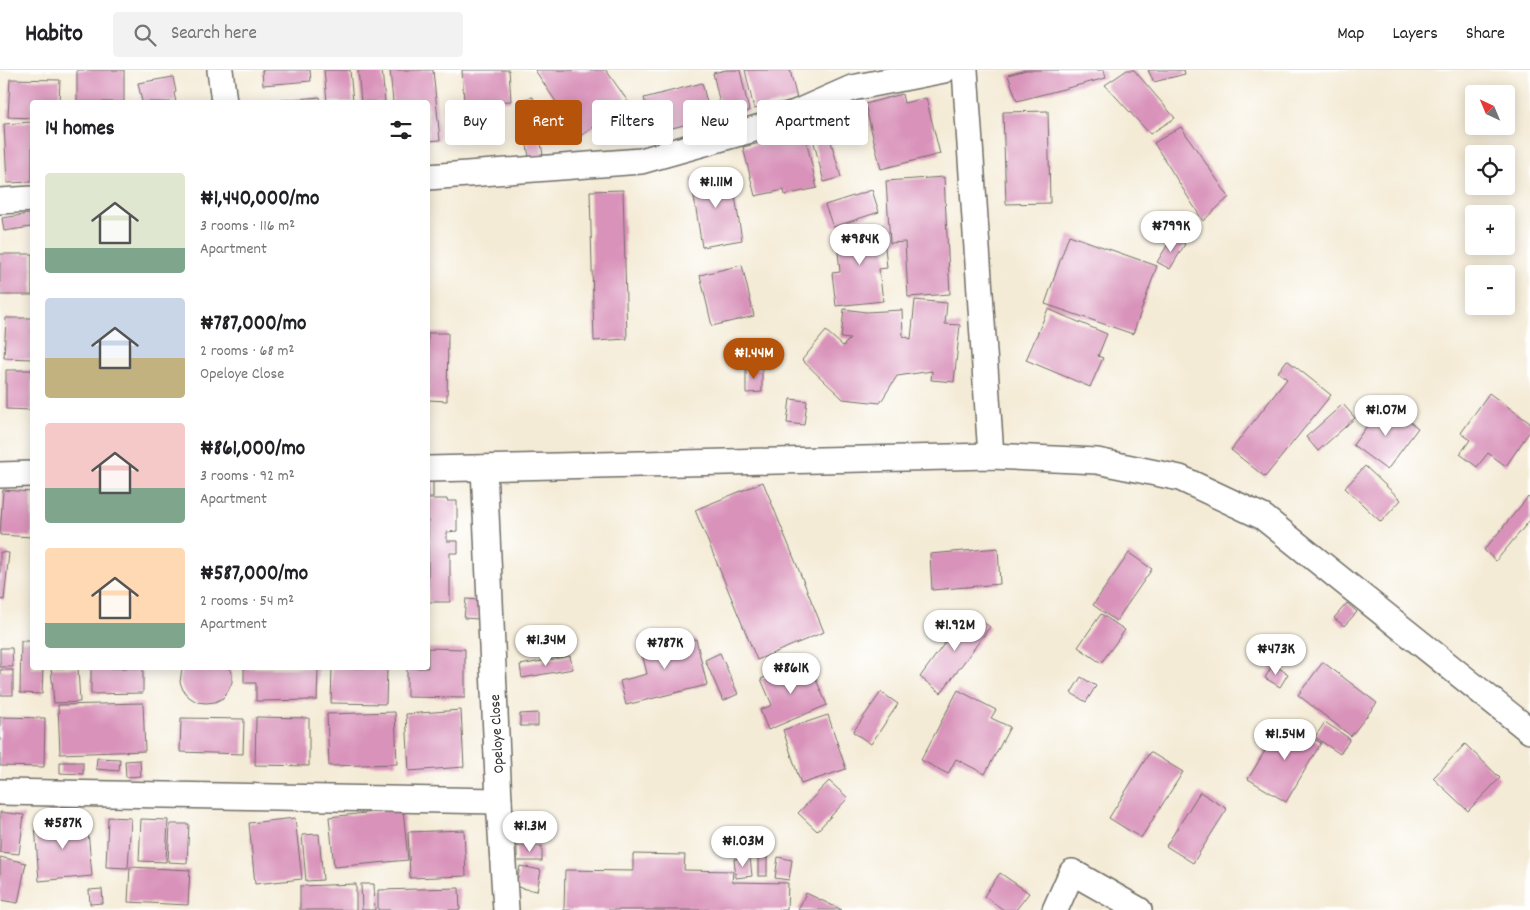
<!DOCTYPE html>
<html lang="en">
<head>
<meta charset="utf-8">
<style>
  body { margin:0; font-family:Dekko,sans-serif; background:#f2f2f2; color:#202124; height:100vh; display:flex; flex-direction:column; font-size:19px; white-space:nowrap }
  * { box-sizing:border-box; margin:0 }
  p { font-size:16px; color:#757577 }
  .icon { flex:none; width:28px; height:28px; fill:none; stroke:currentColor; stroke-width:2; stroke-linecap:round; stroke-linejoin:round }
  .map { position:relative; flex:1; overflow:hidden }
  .side { position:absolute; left:30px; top:30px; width:400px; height:570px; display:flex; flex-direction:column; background:#fff; border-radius:5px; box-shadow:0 2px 12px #0003 }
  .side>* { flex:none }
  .guide { position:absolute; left:445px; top:30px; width:475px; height:45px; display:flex; gap:10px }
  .needle { width:32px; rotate:316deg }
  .fabs { position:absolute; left:1465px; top:15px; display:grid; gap:10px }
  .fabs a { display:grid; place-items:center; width:50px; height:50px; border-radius:5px; background:#fff; box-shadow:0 2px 12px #0003; font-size:25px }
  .price { position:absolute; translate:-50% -42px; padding:0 11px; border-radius:18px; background:#fff; color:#222; font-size:16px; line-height:32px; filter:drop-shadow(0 1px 2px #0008) }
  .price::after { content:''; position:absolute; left:50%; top:30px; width:15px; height:11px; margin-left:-8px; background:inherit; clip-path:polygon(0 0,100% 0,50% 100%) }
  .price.on { background:#b45309; color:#fff }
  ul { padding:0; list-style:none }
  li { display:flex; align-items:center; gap:15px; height:125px; padding:0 15px }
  li span { display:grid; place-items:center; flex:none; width:140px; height:100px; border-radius:5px; color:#555 }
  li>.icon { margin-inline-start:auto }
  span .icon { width:60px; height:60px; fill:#fffc; stroke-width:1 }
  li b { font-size:21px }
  h2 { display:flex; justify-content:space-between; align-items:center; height:60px; padding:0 15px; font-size:21px }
  .tag { padding:0 18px; border-radius:5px; background:#fff; box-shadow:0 2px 12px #0003; font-size:18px; line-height:45px }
  .tag.on { background:#b45309; color:#fff }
  header { display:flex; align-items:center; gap:30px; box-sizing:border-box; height:70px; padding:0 25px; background:#fff; border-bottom:1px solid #e0e0e0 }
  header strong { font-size:24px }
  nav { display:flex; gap:28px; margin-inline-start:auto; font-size:18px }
  .search { width:350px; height:45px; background:#f2f2f2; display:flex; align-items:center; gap:12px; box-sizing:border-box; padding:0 18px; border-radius:5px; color:#757577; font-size:19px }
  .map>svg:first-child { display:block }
  .building { fill:#d993ba }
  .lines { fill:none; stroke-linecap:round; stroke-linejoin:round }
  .street-casing { stroke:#716e67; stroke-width:28 }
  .street { stroke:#fff; stroke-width:25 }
  .labels { text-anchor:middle; stroke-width:4.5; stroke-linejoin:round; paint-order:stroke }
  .street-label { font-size:15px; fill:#2b2b2b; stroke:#fff }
</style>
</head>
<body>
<header>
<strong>Habito</strong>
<div class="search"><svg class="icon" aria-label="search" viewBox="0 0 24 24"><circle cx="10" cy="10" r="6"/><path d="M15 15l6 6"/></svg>Search here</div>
<nav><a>Map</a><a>Layers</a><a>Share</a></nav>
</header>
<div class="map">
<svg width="1530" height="840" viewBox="0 0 1530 840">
  <rect width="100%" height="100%" fill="#fff"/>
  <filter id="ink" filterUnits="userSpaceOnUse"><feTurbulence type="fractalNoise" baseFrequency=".02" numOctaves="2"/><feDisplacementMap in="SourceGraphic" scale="10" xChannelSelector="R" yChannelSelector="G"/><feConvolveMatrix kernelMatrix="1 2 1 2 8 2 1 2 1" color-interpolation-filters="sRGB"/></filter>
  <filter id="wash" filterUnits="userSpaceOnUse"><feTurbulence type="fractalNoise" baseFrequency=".0096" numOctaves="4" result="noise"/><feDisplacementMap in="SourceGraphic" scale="20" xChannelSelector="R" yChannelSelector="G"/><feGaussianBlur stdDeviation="1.12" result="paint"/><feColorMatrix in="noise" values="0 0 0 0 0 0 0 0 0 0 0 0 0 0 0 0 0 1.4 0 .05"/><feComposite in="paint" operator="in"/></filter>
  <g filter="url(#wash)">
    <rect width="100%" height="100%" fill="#f4ebd6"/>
    <g id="blocks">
      <g class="building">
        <rect x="77" y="0" width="47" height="32"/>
        <polygon points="262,0 310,0 311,11 263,15"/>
        <polygon points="324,0 350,0 353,32 327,32"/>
        <polygon points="358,0 382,0 385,32 361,32"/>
        <polygon points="390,0 433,0 440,70 428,71 428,32 393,32"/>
        <polygon points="462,0 509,0 511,31 464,33"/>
        <polygon points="535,0 606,0 629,33 579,67"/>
        <polygon points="726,0 740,0 749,41 723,47 713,3"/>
        <polygon points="745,0 790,0 797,29 754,39"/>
        <polygon points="1026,0 1104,0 1106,8 1017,31 1008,5"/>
        <polygon points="1127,0 1134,0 1175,48 1150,64 1105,15"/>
        <polygon points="1148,0 1184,0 1185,4 1154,12"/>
        <polygon points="173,7 176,22 174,23 176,32 142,32 138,13"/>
        <polygon points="10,9 60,10 59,32 32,32 32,48 8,47"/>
        <polygon points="702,13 711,48 653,63 644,28"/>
        <polygon points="902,24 904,33 926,28 940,84 881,99 865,34"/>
        <polygon points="320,27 321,32 272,32 272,31"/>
        <polygon points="533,27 543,85 529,87 519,30"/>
        <polygon points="1048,41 1050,133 1006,134 1003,42"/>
        <polygon points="32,52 32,112 7,113 4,54"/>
        <polygon points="1181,57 1229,127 1203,151 1154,73"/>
        <polygon points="804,60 817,118 785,125 784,120 755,126 743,77 774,70 774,67"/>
        <polygon points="828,61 841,107 824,112 812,65"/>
        <polygon points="731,101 742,170 702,177 691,108"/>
        <polygon points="944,107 950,224 908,227 905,172 890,173 886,111"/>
        <polygon points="623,120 627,269 594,271 590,121"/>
        <polygon points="872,120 879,142 833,157 825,135"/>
        <polygon points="29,144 31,157 4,161 2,148"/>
        <polygon points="883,155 887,198 879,199 883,231 836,236 832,203 840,202 836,161"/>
        <polygon points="1069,165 1157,196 1133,264 1045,234"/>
        <polygon points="1173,166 1185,174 1170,199 1157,192"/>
        <rect x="0" y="184" width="32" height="41"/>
        <polygon points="742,195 754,246 712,256 700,205"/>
        <polygon points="915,230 947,233 945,254 960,255 954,312 931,310 932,301 897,306 880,333 843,329 802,290 826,261 843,276 850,269 841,268 844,239 866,242 902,240 903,266 911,269"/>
        <polygon points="1048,239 1107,264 1098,286 1103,288 1090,317 1026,290"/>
        <polygon points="6,248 32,248 32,289 4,288"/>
        <polygon points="428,263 448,263 447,331 428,330"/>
        <polygon points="1287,290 1331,325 1265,407 1231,380 1287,309 1278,302"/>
        <polygon points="762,298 762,322 746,323 746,299"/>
        <polygon points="6,300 32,300 32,340 6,339"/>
        <polygon points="1489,323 1530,353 1530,361 1506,396 1488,383 1477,397 1460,384 1470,370 1461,363"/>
        <polygon points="790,329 807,331 804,355 787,353"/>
        <polygon points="1384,333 1418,358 1387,400 1353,375"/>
        <polygon points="1343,334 1355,348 1318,381 1306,367"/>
        <polygon points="1365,396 1401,430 1381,452 1345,418"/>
        <rect x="428" y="409" width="5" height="18"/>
        <polygon points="763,412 824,562 757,590 695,440"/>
        <polygon points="3,420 32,422 32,467 0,465"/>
        <polygon points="1528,427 1530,429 1530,450 1496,491 1484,480"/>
        <polygon points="428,429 447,429 447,431 457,431 457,461 447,462 447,471 458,471 458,483 450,483 450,532 428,532"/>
        <polygon points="998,478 1000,514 932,520 930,484"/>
        <polygon points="0,482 9,483 4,530 0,529"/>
        <polygon points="1129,483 1152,499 1116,551 1093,535"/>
        <polygon points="466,529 480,530 478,549 464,548"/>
        <polygon points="1347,533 1357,542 1344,556 1334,548"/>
        <polygon points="968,541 990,557 941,623 920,607"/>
        <polygon points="1101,544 1125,560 1101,593 1078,577"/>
        <polygon points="661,562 665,576 696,569 707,615 626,635 620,611 647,604 638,567"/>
        <polygon points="21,571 32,571 32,598 43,598 42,624 20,623"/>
        <polygon points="0,578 12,578 13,597 0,597"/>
        <polygon points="428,578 465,579 465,628 407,627 407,598 428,598"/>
        <polygon points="720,583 738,624 723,631 705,590"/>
        <polygon points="570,586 573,599 522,608 520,595"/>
        <polygon points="807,589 827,635 768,660 760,640 772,635 761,609"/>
        <polygon points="1323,592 1377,633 1351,666 1298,625"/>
        <polygon points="1273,594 1288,604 1280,617 1265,608"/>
        <polygon points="51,598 78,598 80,632 54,633"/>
        <polygon points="91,598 143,598 143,623 91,624"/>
        <polygon points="182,598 230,598 232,603 232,612 228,621 223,628 215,632 206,633 197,632 189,627 183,620 180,612"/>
        <polygon points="244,598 318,598 317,630 256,631 256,613 244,613"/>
        <polygon points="332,598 387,598 386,634 331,633"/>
        <rect x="0" y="600" width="13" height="25"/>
        <polygon points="1081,607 1096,616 1086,632 1071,623"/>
        <polygon points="958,620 996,640 991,648 1010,657 985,704 956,689 948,704 921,690"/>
        <polygon points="881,622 898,634 871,674 853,662"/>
        <polygon points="143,633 145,681 60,684 58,635"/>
        <polygon points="461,640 464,697 409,701 406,644"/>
        <polygon points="395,642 397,694 329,696 327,644"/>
        <polygon points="538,643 538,656 520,656 520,644"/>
        <polygon points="828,645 846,699 801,714 783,660"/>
        <polygon points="0,647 45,648 44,697 0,696"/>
        <polygon points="256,647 309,648 309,696 255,695"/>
        <polygon points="181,648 244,649 243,684 180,682"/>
        <polygon points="1283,651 1321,673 1286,732 1248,709"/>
        <polygon points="1325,652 1350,669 1340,684 1315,667"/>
        <polygon points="1465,674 1500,708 1468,741 1433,708"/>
        <polygon points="1150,682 1183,702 1141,768 1109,748"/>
        <polygon points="97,688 120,689 119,701 96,699"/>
        <polygon points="140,690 141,706 126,707 125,691"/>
        <polygon points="60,692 83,692 83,704 60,703"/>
        <polygon points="829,711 848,728 817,761 798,743"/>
        <polygon points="1200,722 1227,739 1193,793 1166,776"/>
        <polygon points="69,739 69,749 48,750 48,740"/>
        <polygon points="403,739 408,790 334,797 329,747"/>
        <polygon points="0,742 24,745 19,784 0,782"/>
        <polygon points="522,742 535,744 532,760 519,758"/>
        <polygon points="108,747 131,748 128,798 106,797"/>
        <polygon points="295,748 302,809 255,814 249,753"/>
        <polygon points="87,749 92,806 39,811 35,754"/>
        <polygon points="141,749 168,750 166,792 139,791"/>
        <polygon points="170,754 189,754 187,793 168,792"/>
        <polygon points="464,760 466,806 410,808 408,762"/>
        <polygon points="319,764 323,810 306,811 302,765"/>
        <rect x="517" y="776" width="25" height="15"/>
        <polygon points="633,784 685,785 684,800 733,801 732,812 788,813 787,840 564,840 565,800 633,801"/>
        <rect x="758" y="785" width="9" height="21"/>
        <polygon points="0,787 26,793 18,833 0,830"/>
        <polygon points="750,787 752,806 736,808 734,789"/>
        <polygon points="778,787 792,790 789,810 775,808"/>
        <polygon points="520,796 541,800 537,821 516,817"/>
        <polygon points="130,797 190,800 188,835 128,832"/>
        <polygon points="1000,803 1029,823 1016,840 1004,840 984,826"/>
        <polygon points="356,814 356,840 300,840 300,816"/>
        <polygon points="361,814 374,814 375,840 362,840"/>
        <polygon points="459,818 460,840 378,840 378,820"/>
        <polygon points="102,819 103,833 90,834 89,820"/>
        <polygon points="806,823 842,840 798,840"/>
      </g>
    </g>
  </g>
  <g filter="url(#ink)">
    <use href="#blocks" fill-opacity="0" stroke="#716e67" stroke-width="1"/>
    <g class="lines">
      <defs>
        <g id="street">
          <polyline points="220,0 224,32"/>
          <polyline points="965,0 991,386"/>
          <polyline points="428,107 641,91 768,55 852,18 944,0"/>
          <polyline points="0,131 32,129"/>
          <polyline points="484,398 499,731 506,840"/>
          <polyline points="428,399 991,386 1097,391 1180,408 1263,447 1530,661"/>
          <polyline points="0,405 32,404"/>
          <polyline points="0,722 499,731"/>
          <polyline points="1055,840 1072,802 1139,840"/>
        </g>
      </defs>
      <use href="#street" class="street-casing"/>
      <use href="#street" class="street"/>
    </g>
  </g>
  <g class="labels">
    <g class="street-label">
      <text transform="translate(496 664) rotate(-93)" y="5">Opeloye Close</text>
    </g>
  </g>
</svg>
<div class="fabs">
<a><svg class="needle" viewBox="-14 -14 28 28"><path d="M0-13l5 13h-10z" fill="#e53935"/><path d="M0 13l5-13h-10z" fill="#757577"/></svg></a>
<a><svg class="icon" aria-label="locate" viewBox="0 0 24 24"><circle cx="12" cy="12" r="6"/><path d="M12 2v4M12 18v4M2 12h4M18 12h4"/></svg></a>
<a>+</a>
<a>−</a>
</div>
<b class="price" style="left:716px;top:139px">₦1.11M</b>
<b class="price" style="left:1171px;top:183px">₦799K</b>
<b class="price" style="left:860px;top:196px">₦984K</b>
<b class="price on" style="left:754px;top:310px">₦1.44M</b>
<b class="price" style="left:1386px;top:367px">₦1.07M</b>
<b class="price" style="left:955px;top:582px">₦1.92M</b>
<b class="price" style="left:546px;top:597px">₦1.34M</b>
<b class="price" style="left:665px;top:600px">₦787K</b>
<b class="price" style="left:1276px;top:606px">₦473K</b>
<b class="price" style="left:791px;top:625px">₦861K</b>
<b class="price" style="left:1285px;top:691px">₦1.54M</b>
<b class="price" style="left:63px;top:780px">₦587K</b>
<b class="price" style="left:530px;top:783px">₦1.3M</b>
<b class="price" style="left:743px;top:798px">₦1.03M</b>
<div class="guide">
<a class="tag">Buy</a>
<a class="tag on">Rent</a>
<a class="tag">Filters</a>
<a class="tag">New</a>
<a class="tag">Apartment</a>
</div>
<section class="side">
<h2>14 homes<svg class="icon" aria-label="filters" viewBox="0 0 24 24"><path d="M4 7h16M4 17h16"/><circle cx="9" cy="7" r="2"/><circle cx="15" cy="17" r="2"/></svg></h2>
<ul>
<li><span style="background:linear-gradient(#dfe7d0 75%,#7fa58c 0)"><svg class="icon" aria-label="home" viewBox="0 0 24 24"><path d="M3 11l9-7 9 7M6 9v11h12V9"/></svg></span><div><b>₦1,440,000/mo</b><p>3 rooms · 116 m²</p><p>Apartment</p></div></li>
<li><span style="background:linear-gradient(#c9d6e8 60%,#c2b280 0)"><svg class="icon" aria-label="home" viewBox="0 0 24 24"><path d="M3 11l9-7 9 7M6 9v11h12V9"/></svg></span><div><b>₦787,000/mo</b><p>2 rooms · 68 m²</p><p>Opeloye Close</p></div></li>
<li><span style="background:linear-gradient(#f6c9c9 65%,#7fa58c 0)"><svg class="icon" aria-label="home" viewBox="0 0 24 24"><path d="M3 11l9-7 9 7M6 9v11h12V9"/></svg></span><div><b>₦861,000/mo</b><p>3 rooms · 92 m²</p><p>Apartment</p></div></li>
<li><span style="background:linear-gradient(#ffd9b3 75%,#7fa58c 0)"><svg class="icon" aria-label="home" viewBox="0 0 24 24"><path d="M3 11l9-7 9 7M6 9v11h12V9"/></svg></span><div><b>₦587,000/mo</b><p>2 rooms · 54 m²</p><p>Apartment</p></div></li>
</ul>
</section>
</div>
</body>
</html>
